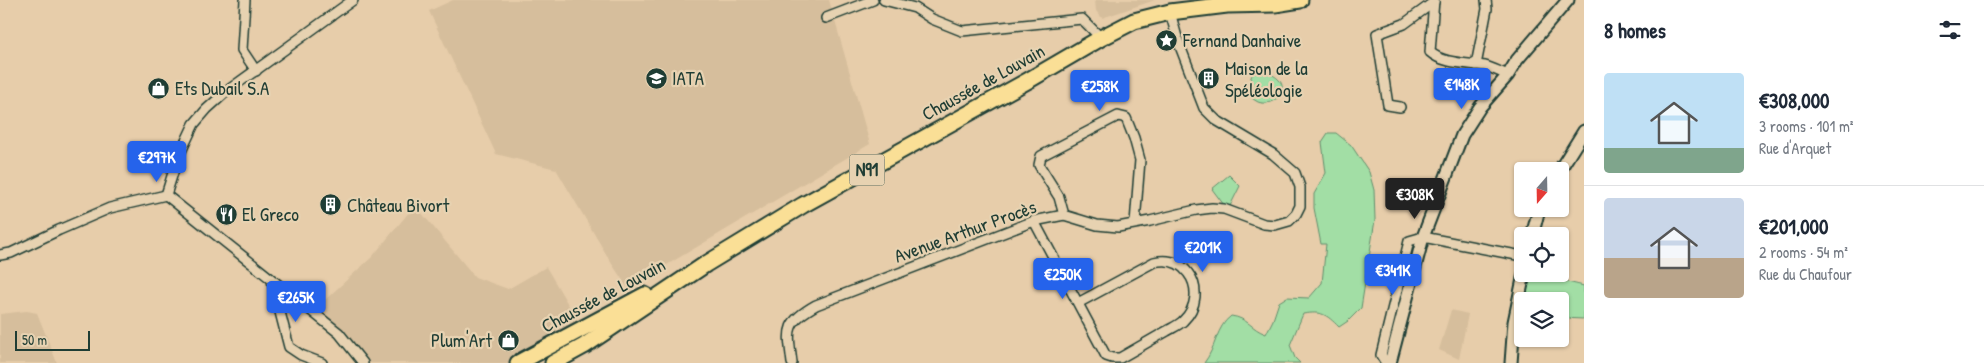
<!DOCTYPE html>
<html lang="en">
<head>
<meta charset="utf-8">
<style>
  body { margin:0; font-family:"Patrick Hand",sans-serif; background:#f2f2f3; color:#1f2937; height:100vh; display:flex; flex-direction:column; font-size:19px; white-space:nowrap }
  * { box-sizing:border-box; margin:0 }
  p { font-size:16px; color:#747a83 }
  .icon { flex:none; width:28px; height:28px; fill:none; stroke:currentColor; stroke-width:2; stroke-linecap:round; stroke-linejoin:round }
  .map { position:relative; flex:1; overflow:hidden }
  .drawer { display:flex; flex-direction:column; background:#fff; width:400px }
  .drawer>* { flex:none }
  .needle { width:32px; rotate:200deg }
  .tools { position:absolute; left:1514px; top:162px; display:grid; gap:10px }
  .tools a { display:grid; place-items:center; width:55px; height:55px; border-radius:5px; background:#fff; box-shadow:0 1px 4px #0004; font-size:25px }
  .scale { position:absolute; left:15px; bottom:12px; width:75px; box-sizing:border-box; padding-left:5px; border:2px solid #1f3d34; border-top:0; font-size:14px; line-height:18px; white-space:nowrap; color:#1f3d34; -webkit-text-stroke:4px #e7d2b1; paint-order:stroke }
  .price { position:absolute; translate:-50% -42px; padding:0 11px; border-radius:5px; background:#2563eb; color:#fff; font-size:16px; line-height:32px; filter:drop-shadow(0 1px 2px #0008) }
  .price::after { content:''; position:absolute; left:50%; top:30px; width:15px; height:11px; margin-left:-8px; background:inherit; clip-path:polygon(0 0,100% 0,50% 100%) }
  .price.active { background:#222; color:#fff }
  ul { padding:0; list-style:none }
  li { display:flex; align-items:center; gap:15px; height:125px; padding:0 20px }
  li+li { border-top:1px solid #e0e1e3 }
  li span { display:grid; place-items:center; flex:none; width:140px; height:100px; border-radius:5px; color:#555 }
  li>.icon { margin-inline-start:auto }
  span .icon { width:60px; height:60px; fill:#fffc; stroke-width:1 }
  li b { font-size:21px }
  h2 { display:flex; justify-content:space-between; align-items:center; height:60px; padding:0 20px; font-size:21px }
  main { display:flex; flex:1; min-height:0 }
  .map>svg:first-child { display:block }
  .built { fill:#d6be9c }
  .green { fill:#a2dea5; stroke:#608e6c }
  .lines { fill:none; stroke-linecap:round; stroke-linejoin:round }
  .minor-casing { stroke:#1f3d34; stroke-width:12 }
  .tertiary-casing { stroke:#1f3d34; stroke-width:15 }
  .primary-casing { stroke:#1f3d34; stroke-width:19 }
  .minor { stroke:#e7d2b1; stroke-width:9 }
  .tertiary { stroke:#e7d2b1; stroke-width:11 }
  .primary { stroke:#fadf96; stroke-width:15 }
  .labels { text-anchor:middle; stroke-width:4.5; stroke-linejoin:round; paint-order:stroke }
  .shield { fill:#e7d2b1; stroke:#5b6a5a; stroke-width:1 }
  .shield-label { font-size:18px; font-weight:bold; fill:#1f3d34 }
  .poi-label { font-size:19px; fill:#1f3d34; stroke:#e7d2b1; text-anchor:start }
  .street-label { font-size:19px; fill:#1f3d34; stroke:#e7d2b1 }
</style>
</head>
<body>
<main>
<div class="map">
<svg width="1584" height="363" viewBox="0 0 1584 363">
  <rect width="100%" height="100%" fill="#e7cdaa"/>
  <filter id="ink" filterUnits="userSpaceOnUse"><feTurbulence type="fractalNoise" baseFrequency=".02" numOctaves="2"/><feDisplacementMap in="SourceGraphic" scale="10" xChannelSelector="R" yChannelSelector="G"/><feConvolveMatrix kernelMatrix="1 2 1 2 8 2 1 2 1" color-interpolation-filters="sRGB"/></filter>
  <g filter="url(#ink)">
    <g class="built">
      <polygon points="453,0 829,0 870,144 628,288 612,264 556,169 496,154 429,11"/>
      <polygon points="1095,0 1155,0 1102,18 1096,11"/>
      <polygon points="415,205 475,277 508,289 546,267 582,328 514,363 363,363 340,327 316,308 372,257"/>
      <polygon points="1451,310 1468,314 1459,359 1439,350"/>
      <polygon points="27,311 37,313 57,363 0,363 0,314"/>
    </g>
    <g class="green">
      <path d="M1261,71c39,9 16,38 -3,31 -4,-2 -9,-6 -13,-9l8,-21z"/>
      <path d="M1328,133h8l15,12 18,27 5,18 1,30 -14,88 -13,13 -9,6c-13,-13 -17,-16 -36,-13l-13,31 5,13 5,5h-96c12,-15 12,-36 27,-47 17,2 20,13 35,18l7,-14 6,-18 8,-5 22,1 13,-15 4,-39h-5l-7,-36v-14l12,-21 -4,-31z"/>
      <polygon points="1229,175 1240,186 1230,206 1224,205 1212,189"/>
      <polygon points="1529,274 1542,274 1542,276 1584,286 1584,319 1560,318 1560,301 1524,301"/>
    </g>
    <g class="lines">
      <defs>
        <g id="minor">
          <polyline points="245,0 242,50 256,71"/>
          <polyline points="353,0 227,91 207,109 194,124 177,160 166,195 339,333 363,363"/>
          <polyline points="884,0 915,8 932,19 962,31 1082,19 1101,38"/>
          <path d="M1434,0l-4,52c13,12 37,11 55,14 7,2 15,6 23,9"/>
          <polyline points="826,18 873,0"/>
          <polyline points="1476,65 1487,9 1486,0"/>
          <polyline points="1400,107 1388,105 1377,34 1404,24 1434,2"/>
          <polyline points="1064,215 1059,197 1039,165 1041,156 1118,116 1126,118 1134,138 1140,160 1135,223"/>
          <path d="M1034,221l72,135 6,2h8c16,-9 31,-18 47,-27 5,-3 12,-6 16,-10 14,-13 16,-34 5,-48 -9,-12 -21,-14 -34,-11l-76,41"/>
          <polyline points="0,255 11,253 59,230 110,208 166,195"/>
          <polyline points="272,281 289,347 301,355 322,363"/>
          <path d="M792,363c-4,-33 -8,-40 24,-58l218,-84 30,-6 33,10 21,2 32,-6 46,-11 16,-2 12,1 40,15 11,1 14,-4 7,-7 4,-8v-19l-5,-14 -22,-19 -57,-34 -12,-12 -26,-67 -8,-29"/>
          <polyline points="1386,363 1381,355 1409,241 1423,237 1522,256"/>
        </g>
        <g id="tertiary">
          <polyline points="1559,171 1584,131"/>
          <polyline points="1532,236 1539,209"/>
          <polyline points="1390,363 1423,237 1462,135 1480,107 1508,75 1517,60 1568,0"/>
          <polyline points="1511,363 1514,322 1524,274"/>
        </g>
        <g id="primary">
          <polyline points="518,363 645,295"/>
          <polyline points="553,363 584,346 706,264 803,205 1029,80 1101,38 1134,21 1170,12 1227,5 1275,4 1300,0"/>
        </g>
      </defs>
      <use href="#minor" class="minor-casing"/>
      <use href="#tertiary" class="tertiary-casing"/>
      <use href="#primary" class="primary-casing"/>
      <use href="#minor" class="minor"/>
      <use href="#tertiary" class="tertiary"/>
      <use href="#primary" class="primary"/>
    </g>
  </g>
  <defs>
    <symbol id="sight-disc" viewBox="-11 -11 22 22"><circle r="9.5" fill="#1f3d34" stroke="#e7d2b1"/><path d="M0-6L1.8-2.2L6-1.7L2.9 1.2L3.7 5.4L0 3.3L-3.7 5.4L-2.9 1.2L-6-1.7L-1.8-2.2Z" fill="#fff"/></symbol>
    <symbol id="school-disc" viewBox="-11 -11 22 22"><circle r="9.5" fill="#1f3d34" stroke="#e7d2b1"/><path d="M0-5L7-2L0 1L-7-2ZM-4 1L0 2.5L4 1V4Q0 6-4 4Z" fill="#fff"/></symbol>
    <symbol id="building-disc" viewBox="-11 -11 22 22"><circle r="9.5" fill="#1f3d34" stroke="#e7d2b1"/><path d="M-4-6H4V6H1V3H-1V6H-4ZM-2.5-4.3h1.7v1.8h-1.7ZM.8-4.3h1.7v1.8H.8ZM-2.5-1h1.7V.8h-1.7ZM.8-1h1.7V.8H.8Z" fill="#fff"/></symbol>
    <symbol id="shop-disc" viewBox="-11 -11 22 22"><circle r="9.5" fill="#1f3d34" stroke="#e7d2b1"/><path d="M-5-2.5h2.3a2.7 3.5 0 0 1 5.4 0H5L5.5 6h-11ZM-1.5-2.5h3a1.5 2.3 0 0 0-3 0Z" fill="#fff"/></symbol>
    <symbol id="restaurant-disc" viewBox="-11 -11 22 22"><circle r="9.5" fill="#1f3d34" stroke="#e7d2b1"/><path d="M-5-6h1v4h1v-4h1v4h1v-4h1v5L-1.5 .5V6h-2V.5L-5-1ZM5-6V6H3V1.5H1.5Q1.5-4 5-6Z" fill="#fff"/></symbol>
  </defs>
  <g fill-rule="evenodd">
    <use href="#sight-disc" x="1154" y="28" width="25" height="25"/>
    <use href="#school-disc" x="644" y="66" width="25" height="25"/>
    <use href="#building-disc" x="1196" y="66" width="25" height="25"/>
    <use href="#shop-disc" x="146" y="76" width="25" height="25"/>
    <use href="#building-disc" x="318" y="192" width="25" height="25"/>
    <use href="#restaurant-disc" x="214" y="202" width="25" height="25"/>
    <use href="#shop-disc" x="496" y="328" width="25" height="25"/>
  </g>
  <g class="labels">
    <rect class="shield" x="849.5" y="154.5" width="35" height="31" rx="4"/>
    <g class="shield-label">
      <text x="867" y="176">N91</text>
    </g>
    <g class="poi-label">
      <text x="1183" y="47">Fernand Danhaive</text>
      <text x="1225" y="75">Maison de la<tspan x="1225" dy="22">Spéléologie</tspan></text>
      <text x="672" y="85">IATA</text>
      <text x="175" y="95">Ets Dubail S.A</text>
      <text x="347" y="212">Château Bivort</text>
      <text x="242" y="221">El Greco</text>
      <text x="492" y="347" text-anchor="end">Plum'Art</text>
    </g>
    <g class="street-label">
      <text transform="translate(983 82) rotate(-29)" y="7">Chaussée de Louvain</text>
      <text transform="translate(965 231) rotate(-20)" y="7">Avenue Arthur Procès</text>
      <text transform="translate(603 295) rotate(-28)" y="7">Chaussée de Louvain</text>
    </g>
  </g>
</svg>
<div class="tools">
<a><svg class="needle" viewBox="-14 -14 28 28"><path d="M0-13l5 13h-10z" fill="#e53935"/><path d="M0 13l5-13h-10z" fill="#747a83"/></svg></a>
<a><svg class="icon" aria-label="locate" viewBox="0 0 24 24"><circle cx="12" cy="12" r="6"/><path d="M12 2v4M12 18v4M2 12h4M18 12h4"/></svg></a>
<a><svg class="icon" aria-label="layers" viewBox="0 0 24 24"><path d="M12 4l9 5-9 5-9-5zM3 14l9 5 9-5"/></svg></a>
</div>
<div class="scale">50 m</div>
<b class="price" style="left:1462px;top:110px">€148K</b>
<b class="price" style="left:1100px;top:112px">€258K</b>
<b class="price" style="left:157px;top:183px">€297K</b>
<b class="price active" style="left:1415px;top:220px">€308K</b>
<b class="price" style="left:1203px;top:273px">€201K</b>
<b class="price" style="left:1393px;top:296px">€341K</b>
<b class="price" style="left:1063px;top:300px">€250K</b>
<b class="price" style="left:296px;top:323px">€265K</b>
</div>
<section class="drawer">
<h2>8 homes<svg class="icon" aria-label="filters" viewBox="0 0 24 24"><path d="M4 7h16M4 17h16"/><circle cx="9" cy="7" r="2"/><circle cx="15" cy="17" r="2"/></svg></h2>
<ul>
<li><span style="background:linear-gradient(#bfe0f5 75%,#7fa58c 0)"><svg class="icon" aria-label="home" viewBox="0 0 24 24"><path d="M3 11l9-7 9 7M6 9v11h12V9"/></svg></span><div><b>€308,000</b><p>3 rooms · 101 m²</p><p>Rue d'Arquet</p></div></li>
<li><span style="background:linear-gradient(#c9d6e8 60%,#b9a48a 0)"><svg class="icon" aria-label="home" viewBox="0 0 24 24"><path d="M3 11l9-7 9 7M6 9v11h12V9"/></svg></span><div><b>€201,000</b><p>2 rooms · 54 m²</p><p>Rue du Chaufour</p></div></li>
</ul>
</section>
</main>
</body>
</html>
